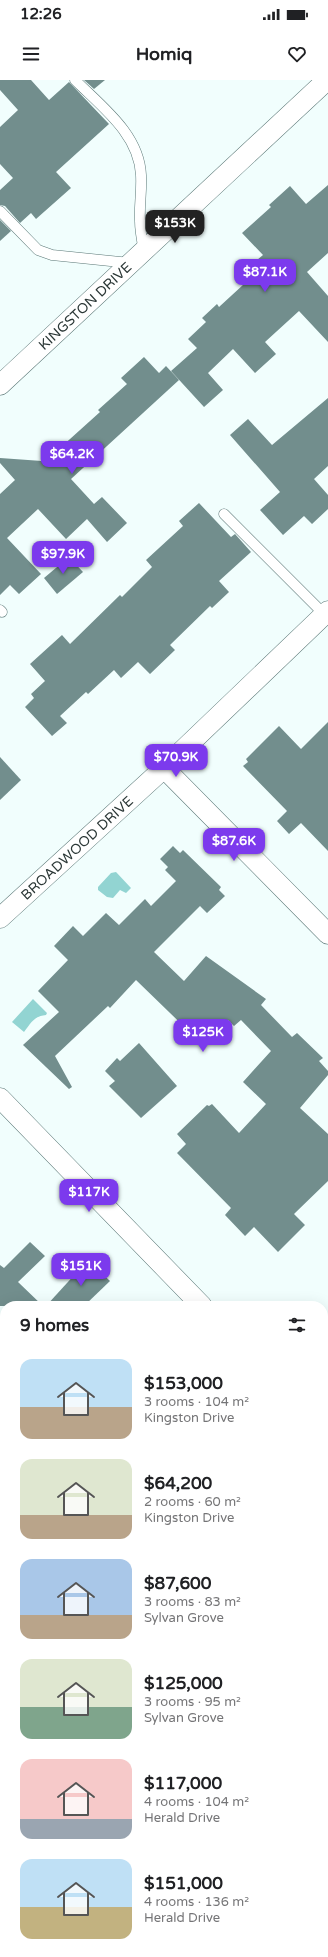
<!DOCTYPE html>
<html lang="en">
<head>
<meta charset="utf-8">
<style>
  body { margin:0; font-family:"Varela Round",sans-serif; background:#f6f6f6; color:#202124; height:100vh; display:flex; flex-direction:column; font-size:15px; white-space:nowrap }
  * { box-sizing:border-box; margin:0 }
  p { font-size:13px; color:#757577 }
  .icon { flex:none; width:22px; height:22px; fill:none; stroke:currentColor; stroke-width:2; stroke-linecap:round; stroke-linejoin:round }
  .map { position:relative; flex:1; overflow:hidden }
  .panel { position:absolute; left:0px; top:1221px; width:328px; height:656px; display:flex; flex-direction:column; background:#fff; border-radius:16px 16px 0 0; box-shadow:0 4px 16px #0002 }
  .panel>* { flex:none }
  .price { position:absolute; translate:-50% -34px; padding:0 9px; border-radius:8px; background:#7c3aed; color:#fff; font-size:13px; line-height:26px; filter:drop-shadow(0 1px 2px #0008) }
  .price::after { content:''; position:absolute; left:50%; top:24px; width:12px; height:9px; margin-left:-6px; background:inherit; clip-path:polygon(0 0,100% 0,50% 100%) }
  .price.current { background:#222; color:#fff }
  ul { padding:0; list-style:none }
  li { display:flex; align-items:center; gap:12px; height:100px; padding:0 20px }
  li span { display:grid; place-items:center; flex:none; width:112px; height:80px; border-radius:12px; color:#555 }
  li>.icon { margin-inline-start:auto }
  span .icon { width:48px; height:48px; fill:#fffc; stroke-width:1 }
  li b { font-size:17px }
  h2 { display:flex; justify-content:space-between; align-items:center; height:48px; padding:0 20px; font-size:17px }
  .status { display:flex; justify-content:space-between; align-items:center; height:28px; padding:0 20px; background:#fff; direction:ltr }
  .status svg { height:11px; fill:currentColor }
  header { display:flex; justify-content:space-between; align-items:center; height:52px; padding:0 20px; background:#fff; font-size:18px; font-weight:700 }
  .map>svg:first-child { display:block }
  .water { fill:#92d4d2 }
  .building { fill:#728e8d }
  .lines { fill:none; stroke-linecap:round; stroke-linejoin:round }
  .lane-casing { stroke:#5a7776; stroke-width:11 }
  .street-casing { stroke:#5a7776; stroke-width:21 }
  .lane { stroke:#fff; stroke-width:10 }
  .street { stroke:#fff; stroke-width:20 }
  .labels { text-anchor:middle; stroke-width:4; stroke-linejoin:round; paint-order:stroke }
  .street-label { font-size:14px; fill:#2c3837; stroke:#f1fefd }
</style>
</head>
<body>
<div class="status"><b>12:26</b><svg viewBox="0 0 49 12"><path d="M0 12V9h3v3zM5 12V6h3v6zM10 12V3h3v9zM15 12V0h3v12zM26 1h20v11H26zM47 4h2v5h-2z"/></svg></div>
<header><svg class="icon" aria-label="menu" viewBox="0 0 24 24"><path d="M4 6h16M4 12h16M4 18h16"/></svg>Homiq<svg class="icon" aria-label="heart" viewBox="0 0 24 24"><path d="M12 20l-8-8c-3-5 5-10 8-4 3-6 11-1 8 4z"/></svg></header>
<div class="map">
<svg width="328" height="1877" viewBox="0 0 328 1877">
  <rect width="100%" height="100%" fill="#f1fefd"/>
  <g class="water">
    <polygon points="116,792 131,808 126,813 120,810 113,818 107,817 98,810 98,807 111,793"/>
    <path d="M33,919l14,14 -1,2c-12,1 -15,8 -22,17l-12,-10z"/>
  </g>
  <g class="building">
    <polygon points="0,0 31,0 49,20 69,2 109,44 56,92 71,108 36,139 31,133 20,143 5,126 0,125 0,110 13,98 0,84 0,47 18,30 0,10"/>
    <polygon points="84,0 105,0 94,9"/>
    <polygon points="328,105 328,173 307,192 328,216 328,262 299,231 265,262 276,274 255,293 233,269 208,293 223,310 204,327 171,291 197,268 188,259 206,242 202,238 217,224 219,227 257,192 251,185 263,175 242,153 271,127 269,125 290,106 306,124"/>
    <polygon points="0,140 11,151 0,161"/>
    <polygon points="144,277 159,293 166,286 179,300 71,399 94,424 102,417 127,443 107,462 87,439 66,459 38,429 7,458 41,494 19,514 10,505 0,515 0,414 15,400 0,383 0,378 42,381 49,375 50,377 100,332 98,330 127,304 121,298"/>
    <polygon points="328,318 328,386 314,399 328,415 328,429 312,444 304,436 283,455 260,430 280,412 230,355 248,339 272,365"/>
    <polygon points="199,423 231,457 235,454 251,472 219,501 229,512 212,528 210,526 170,565 175,570 150,594 138,582 121,598 114,590 88,614 86,612 60,636 67,643 52,656 25,627 34,618 31,614 45,601 30,584 62,555 70,564 120,515 122,517 152,487 146,480 183,446 179,441"/>
    <polygon points="69,477 83,492 57,514 44,498"/>
    <polygon points="328,642 328,771 301,743 289,754 277,741 287,731 243,686 248,682 246,679 279,646 301,669"/>
    <polygon points="0,677 21,700 0,720"/>
    <polygon points="173,766 180,773 183,770 221,807 219,810 225,816 207,833 200,826 154,872 184,901 206,876 266,919 261,925 292,957 297,953 323,978 319,981 328,991 328,995 300,1028 328,1054 328,1101 294,1134 305,1145 278,1172 254,1147 245,1156 225,1135 231,1128 177,1073 186,1064 177,1054 207,1025 209,1026 212,1024 239,1053 266,1024 243,1002 271,971 241,940 234,946 228,940 203,965 136,900 110,928 108,926 55,976 72,1007 69,1009 23,965 59,932 38,911 68,880 54,866 73,846 83,856 106,833 119,845 145,819 151,826 176,801 165,790 168,787 160,779"/>
    <polygon points="139,963 177,1006 141,1038 109,1006 115,1001 105,991 117,978 120,981"/>
    <polygon points="30,1162 45,1176 18,1202 43,1226 0,1226 0,1185 4,1188"/>
    <polygon points="88,1180 110,1201 84,1226 46,1226"/>
  </g>
  <g class="lines">
    <defs>
      <g id="lane">
        <path d="M75,0c27,27 64,54 66,95 1,16 -2,31 -1,46 0,10 2,20 4,30"/>
        <polyline points="0,131 38,170 52,175 130,183"/>
        <polyline points="224,434 327,537"/>
        <polyline points="0,530 2,532"/>
      </g>
      <g id="street">
        <path id="s1" d="M0,305l327,-305"/>
        <polyline points="164,688 328,854"/>
        <path id="s2" d="M0,838l164,-150 164,-157"/>
        <polyline points="0,1018 202,1226"/>
        <polyline points="323,1376 328,1385"/>
        <polyline points="0,1473 5,1470"/>
        <polyline points="323,1809 328,1803"/>
        <polyline points="270,1877 274,1872"/>
      </g>
    </defs>
    <use href="#lane" class="lane-casing"/>
    <use href="#street" class="street-casing"/>
    <use href="#lane" class="lane"/>
    <use href="#street" class="street"/>
  </g>
  <g class="labels">
    <g class="street-label">
      <text dy="5" stroke="none"><textPath href="#s1" startOffset="116">KINGSTON DRIVE</textPath></text>
      <text dy="5" stroke="none"><textPath href="#s2" startOffset="104">BROADWOOD DRIVE</textPath></text>
    </g>
  </g>
</svg>
<b class="price current" style="left:175px;top:164px">$153K</b>
<b class="price" style="left:265px;top:213px">$87.1K</b>
<b class="price" style="left:72px;top:395px">$64.2K</b>
<b class="price" style="left:63px;top:495px">$97.9K</b>
<b class="price" style="left:176px;top:698px">$70.9K</b>
<b class="price" style="left:234px;top:782px">$87.6K</b>
<b class="price" style="left:203px;top:973px">$125K</b>
<b class="price" style="left:89px;top:1133px">$117K</b>
<b class="price" style="left:81px;top:1207px">$151K</b>
<section class="panel">
<h2>9 homes<svg class="icon" aria-label="filters" viewBox="0 0 24 24"><path d="M4 7h16M4 17h16"/><circle cx="9" cy="7" r="2"/><circle cx="15" cy="17" r="2"/></svg></h2>
<ul>
<li><span style="background:linear-gradient(#bfe0f5 60%,#b9a48a 0)"><svg class="icon" aria-label="home" viewBox="0 0 24 24"><path d="M3 11l9-7 9 7M6 9v11h12V9"/></svg></span><div><b>$153,000</b><p>3 rooms · 104 m²</p><p>Kingston Drive</p></div></li>
<li><span style="background:linear-gradient(#dfe7d0 70%,#b9a48a 0)"><svg class="icon" aria-label="home" viewBox="0 0 24 24"><path d="M3 11l9-7 9 7M6 9v11h12V9"/></svg></span><div><b>$64,200</b><p>2 rooms · 60 m²</p><p>Kingston Drive</p></div></li>
<li><span style="background:linear-gradient(#a9c7e8 70%,#b9a48a 0)"><svg class="icon" aria-label="home" viewBox="0 0 24 24"><path d="M3 11l9-7 9 7M6 9v11h12V9"/></svg></span><div><b>$87,600</b><p>3 rooms · 83 m²</p><p>Sylvan Grove</p></div></li>
<li><span style="background:linear-gradient(#dfe7d0 60%,#7fa58c 0)"><svg class="icon" aria-label="home" viewBox="0 0 24 24"><path d="M3 11l9-7 9 7M6 9v11h12V9"/></svg></span><div><b>$125,000</b><p>3 rooms · 95 m²</p><p>Sylvan Grove</p></div></li>
<li><span style="background:linear-gradient(#f6c9c9 75%,#9aa5b1 0)"><svg class="icon" aria-label="home" viewBox="0 0 24 24"><path d="M3 11l9-7 9 7M6 9v11h12V9"/></svg></span><div><b>$117,000</b><p>4 rooms · 104 m²</p><p>Herald Drive</p></div></li>
<li><span style="background:linear-gradient(#bfe0f5 60%,#c2b280 0)"><svg class="icon" aria-label="home" viewBox="0 0 24 24"><path d="M3 11l9-7 9 7M6 9v11h12V9"/></svg></span><div><b>$151,000</b><p>4 rooms · 136 m²</p><p>Herald Drive</p></div></li>
</ul>
</section>
</div>
</body>
</html>
